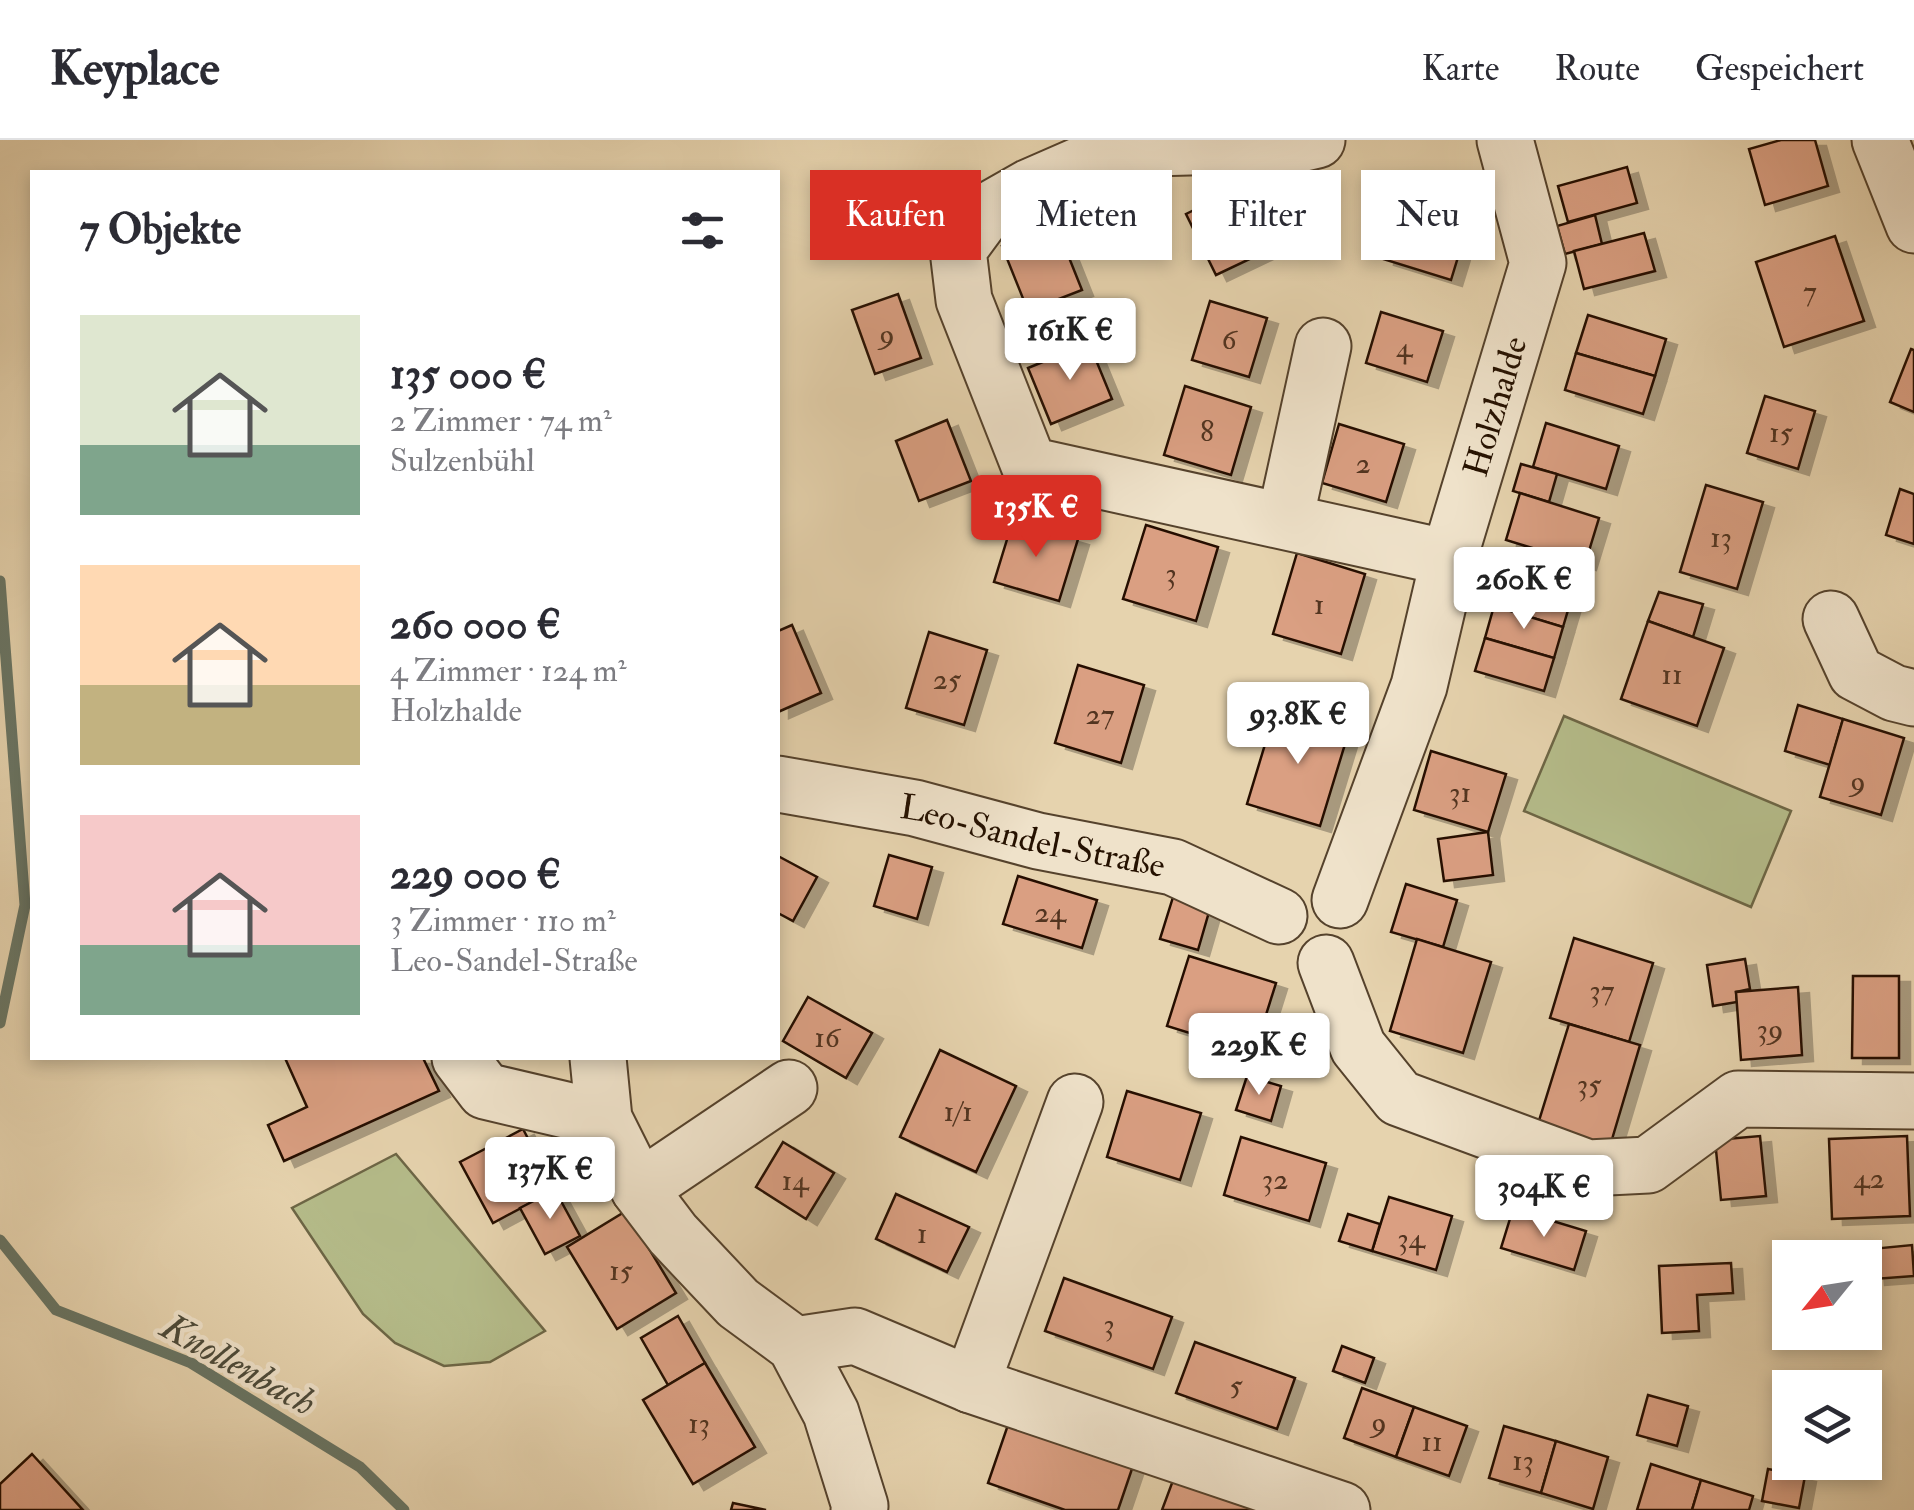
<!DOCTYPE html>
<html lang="de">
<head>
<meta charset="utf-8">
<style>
  body { margin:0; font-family:"IM FELL Double Pica",serif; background:#f7f7f7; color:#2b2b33; height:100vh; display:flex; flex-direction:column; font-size:38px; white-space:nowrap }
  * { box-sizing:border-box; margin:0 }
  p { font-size:32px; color:#7c7c81 }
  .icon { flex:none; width:55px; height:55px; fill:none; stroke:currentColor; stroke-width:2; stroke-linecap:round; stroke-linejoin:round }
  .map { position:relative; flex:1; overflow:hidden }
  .details { position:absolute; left:30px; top:30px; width:750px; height:890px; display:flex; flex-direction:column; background:#fff; border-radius:0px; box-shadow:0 5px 15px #0003 }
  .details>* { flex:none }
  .guide { position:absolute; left:810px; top:30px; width:950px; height:90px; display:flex; gap:20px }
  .needle { width:65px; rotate:240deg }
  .controls { position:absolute; left:1772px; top:1100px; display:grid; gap:20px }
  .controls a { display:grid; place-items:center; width:110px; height:110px; border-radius:0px; background:#fff; box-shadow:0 5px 15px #0003; font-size:50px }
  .price { position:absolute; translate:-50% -85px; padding:0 22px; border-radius:10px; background:#fff; color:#222; font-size:32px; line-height:65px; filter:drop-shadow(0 2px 5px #0008) }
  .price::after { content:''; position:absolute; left:50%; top:60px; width:30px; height:22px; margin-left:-15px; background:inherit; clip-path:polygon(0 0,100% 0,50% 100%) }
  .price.selected { background:#d93025; color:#fff }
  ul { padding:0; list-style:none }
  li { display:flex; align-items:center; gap:30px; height:250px; padding:0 50px }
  li span { display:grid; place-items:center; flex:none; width:280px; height:200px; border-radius:0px; color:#555 }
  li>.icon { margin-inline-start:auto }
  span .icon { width:120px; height:120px; fill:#fffc; stroke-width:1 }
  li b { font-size:42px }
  h2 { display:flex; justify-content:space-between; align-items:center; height:120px; padding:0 50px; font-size:42px }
  .chip { padding:0 35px; border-radius:0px; background:#fff; box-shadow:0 5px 15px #0003; font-size:35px; line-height:90px }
  .chip.selected { background:#d93025; color:#fff }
  header { display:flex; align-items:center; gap:60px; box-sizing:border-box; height:140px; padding:0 50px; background:#fff; border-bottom:2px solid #e1e1e2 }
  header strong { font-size:48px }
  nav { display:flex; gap:55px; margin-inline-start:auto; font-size:35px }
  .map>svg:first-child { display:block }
  .green { fill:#b5bc8a; stroke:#6d6645; stroke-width:2.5 }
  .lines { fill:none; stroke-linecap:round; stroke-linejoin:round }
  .stream { stroke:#697564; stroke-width:11 }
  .building { fill:#da9f82; stroke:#251100; stroke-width:2.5; filter:url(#shadow) }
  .minor-casing { stroke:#55422c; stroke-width:59 }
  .minor { stroke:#efe2ca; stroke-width:55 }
  .labels { text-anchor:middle; stroke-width:9; stroke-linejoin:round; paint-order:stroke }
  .number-label { font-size:30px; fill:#523420 }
  .street-label { font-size:35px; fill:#251100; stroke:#efe2ca }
  .water-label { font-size:38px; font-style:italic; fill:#4d4b3a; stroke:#efe2ca }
</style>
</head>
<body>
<header>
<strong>Keyplace</strong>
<nav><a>Karte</a><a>Route</a><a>Gespeichert</a></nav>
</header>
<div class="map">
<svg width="1914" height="1370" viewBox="0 0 1914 1370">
  <defs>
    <filter id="shadow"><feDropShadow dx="11" dy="6" stdDeviation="0" flood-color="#0004"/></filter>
  </defs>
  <rect width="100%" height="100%" fill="#e6d3ae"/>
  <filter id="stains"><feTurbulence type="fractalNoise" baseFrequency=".002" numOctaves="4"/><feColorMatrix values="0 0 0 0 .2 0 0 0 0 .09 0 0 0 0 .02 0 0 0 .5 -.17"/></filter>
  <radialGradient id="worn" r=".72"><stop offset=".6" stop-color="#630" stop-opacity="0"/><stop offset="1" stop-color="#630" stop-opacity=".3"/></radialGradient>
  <g class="green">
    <polygon points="1564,576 1791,671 1751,767 1524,671"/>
    <polygon points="396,1014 545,1191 490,1222 444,1226 395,1203 363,1174 292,1068"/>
  </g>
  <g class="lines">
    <g class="stream">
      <polyline points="0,441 25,765 0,883"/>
      <polyline points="0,1100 56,1170 191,1223 360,1327 404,1370"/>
    </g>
  </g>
  <g class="building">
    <polygon points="1781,0 1815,0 1828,46 1765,65 1749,9"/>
    <polygon points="1627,27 1637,63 1568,82 1558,46"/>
    <polygon points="1245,45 1275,107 1216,135 1186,74"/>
    <polygon points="1404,48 1473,68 1451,140 1383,119"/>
    <polygon points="1595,75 1602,104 1565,114 1557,86"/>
    <polygon points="1056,85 1082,150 1028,171 1002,106"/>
    <polygon points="1644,93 1655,131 1584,149 1574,111"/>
    <polygon points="1835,96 1864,181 1784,207 1756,122"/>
    <polygon points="898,154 921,218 875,234 852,170"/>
    <polygon points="1210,161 1267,178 1249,237 1192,220"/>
    <polygon points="1381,172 1443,191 1427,242 1366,223"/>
    <polygon points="1588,175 1666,199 1655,236 1576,213"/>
    <polygon points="1089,203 1112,259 1051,284 1028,228"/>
    <polygon points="1911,209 1914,210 1914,272 1890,262"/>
    <polygon points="1576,213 1655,236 1643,274 1565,250"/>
    <polygon points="1185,246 1251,267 1231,335 1164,315"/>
    <polygon points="1765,256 1815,271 1798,329 1747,313"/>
    <polygon points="947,280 971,341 919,361 896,301"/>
    <polygon points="1546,283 1619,306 1606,349 1533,327"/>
    <polygon points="1339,284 1404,304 1386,362 1322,343"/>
    <polygon points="1521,324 1557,334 1549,362 1513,351"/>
    <polygon points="1706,345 1763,362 1737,449 1680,432"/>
    <polygon points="1900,349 1914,354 1914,404 1886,395"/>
    <polygon points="1520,353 1599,378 1585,424 1506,400"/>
    <polygon points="1013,380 1078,399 1059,461 994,442"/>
    <polygon points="1146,385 1218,407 1196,481 1123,459"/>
    <polygon points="1297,413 1365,434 1341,514 1273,494"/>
    <polygon points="1506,429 1574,450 1563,487 1494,466"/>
    <polygon points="1659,452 1703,464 1693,497 1648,481"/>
    <polygon points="1494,466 1563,487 1554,518 1485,498"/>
    <polygon points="1648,481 1724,508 1697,586 1621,559"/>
    <polygon points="792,485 821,553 778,572 778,491"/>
    <polygon points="929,492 987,510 964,585 906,568"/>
    <polygon points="1485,498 1554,518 1544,551 1475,531"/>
    <polygon points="1078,525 1144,545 1121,623 1055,603"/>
    <polygon points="1798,565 1843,579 1830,625 1785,611"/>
    <polygon points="1276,568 1349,591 1320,686 1247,664"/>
    <polygon points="1843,579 1904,598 1881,675 1820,657"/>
    <polygon points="1431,611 1506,634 1488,692 1414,670"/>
    <polygon points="1488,692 1493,735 1444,741 1438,699"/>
    <polygon points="889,715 932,727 917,779 874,766"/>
    <polygon points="778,716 817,737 793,781 778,773"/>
    <polygon points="1018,736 1097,760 1082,808 1003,784"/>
    <polygon points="1406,744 1457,760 1443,807 1391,792"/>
    <polygon points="1174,754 1211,765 1198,810 1160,799"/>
    <polygon points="1574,798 1653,823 1629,902 1550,878"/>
    <polygon points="1417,799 1491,822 1463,913 1390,891"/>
    <polygon points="1189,816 1276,843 1254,913 1167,886"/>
    <polygon points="1745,819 1750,849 1736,852 1737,862 1713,866 1707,825"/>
    <polygon points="1853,836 1899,836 1899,918 1852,918"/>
    <polygon points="1798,847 1802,915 1741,920 1736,852"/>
    <polygon points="808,857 872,893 846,938 783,901"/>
    <polygon points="1569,884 1640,905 1610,1006 1538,984"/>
    <polygon points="940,910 1016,946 976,1032 900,997"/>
    <polygon points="285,918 423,918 439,951 284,1021 268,985 307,967"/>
    <polygon points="1247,936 1281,946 1271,981 1236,970"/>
    <polygon points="1127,951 1201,973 1180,1040 1107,1017"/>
    <polygon points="523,989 555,1050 493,1083 460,1022"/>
    <polygon points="1760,996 1766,1056 1721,1060 1715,1000"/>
    <polygon points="1907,996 1910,1076 1832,1079 1829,999"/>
    <polygon points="1241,997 1326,1023 1309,1081 1224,1055"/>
    <polygon points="783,1002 834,1033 806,1079 756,1047"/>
    <polygon points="555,1050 580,1096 545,1114 520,1068"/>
    <polygon points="896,1054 969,1087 947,1132 876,1099"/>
    <polygon points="1389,1057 1452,1076 1436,1130 1372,1111"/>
    <polygon points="1513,1069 1586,1091 1574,1130 1501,1108"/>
    <polygon points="626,1071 676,1153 617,1189 567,1107"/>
    <polygon points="1348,1074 1380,1084 1372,1111 1339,1101"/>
    <polygon points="1912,1105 1914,1136 1874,1139 1871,1109"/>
    <polygon points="1731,1123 1733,1153 1697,1155 1699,1191 1662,1193 1659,1126"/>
    <polygon points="1064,1138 1172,1177 1153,1229 1045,1191"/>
    <polygon points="678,1176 705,1223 668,1245 641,1198"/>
    <polygon points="1195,1202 1295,1238 1277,1289 1176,1253"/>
    <polygon points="1342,1206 1374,1218 1365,1243 1333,1231"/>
    <polygon points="705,1223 755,1307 693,1344 643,1260"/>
    <polygon points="1362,1248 1414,1267 1396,1317 1344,1298"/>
    <polygon points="1648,1255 1688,1266 1677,1306 1637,1295"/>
    <polygon points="1414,1267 1467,1286 1449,1336 1396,1317"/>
    <polygon points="1010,1279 1134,1323 1118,1370 1065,1370 988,1343"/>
    <polygon points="1504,1286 1556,1301 1541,1353 1489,1338"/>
    <polygon points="1556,1301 1608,1317 1593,1369 1541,1353"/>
    <polygon points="32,1314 83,1370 0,1370 0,1344"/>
    <polygon points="1651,1324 1701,1340 1692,1370 1637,1370"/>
    <polygon points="1768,1329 1805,1336 1799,1368 1762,1361"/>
    <polygon points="1175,1335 1272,1370 1162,1370"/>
    <polygon points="1701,1340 1753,1356 1749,1370 1692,1370"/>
    <polygon points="733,1363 766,1370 731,1370"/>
  </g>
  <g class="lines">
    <defs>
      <g id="minor">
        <polyline points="1317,0 1300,4 1117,9 1030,47 986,72 958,110 964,160 1029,325 1449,418"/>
        <polyline points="1880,0 1914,85"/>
        <polyline points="1285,380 1323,206"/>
        <polyline points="1831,479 1856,533 1894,553 1914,558"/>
        <path id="s1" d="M778,644l137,24 123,33 135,26 106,49"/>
        <path id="s2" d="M1340,760l79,-214 30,-128 89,-295 -33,-123"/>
        <polyline points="1326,823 1358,907 1399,958 1588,1028 1648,1025 1738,959 1914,961"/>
        <polyline points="460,918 485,951 604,979"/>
        <polyline points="598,918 604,979 639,1049 673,1094 738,1163 795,1205 831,1273 860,1366 859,1370"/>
        <polyline points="639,1049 789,948"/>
        <polyline points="795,1205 855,1196 971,1245 1342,1370"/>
        <polyline points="971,1245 1075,962"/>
      </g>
    </defs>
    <use href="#minor" class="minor-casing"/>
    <use href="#minor" class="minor"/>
  </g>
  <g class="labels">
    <g class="number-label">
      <text x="1810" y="161">7</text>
      <text x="887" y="204">9</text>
      <text x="1229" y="209">6</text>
      <text x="1404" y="217">4</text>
      <text x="1207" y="301">8</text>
      <text x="1781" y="302">15</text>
      <text x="1363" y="333">2</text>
      <text x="1721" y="407">13</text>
      <text x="1171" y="443">3</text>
      <text x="1319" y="474">1</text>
      <text x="1672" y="544">11</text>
      <text x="947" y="549">25</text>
      <text x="1100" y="584">27</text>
      <text x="1858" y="651">9</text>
      <text x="1460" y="662">31</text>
      <text x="1050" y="782">24</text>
      <text x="1602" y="860">37</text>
      <text x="1770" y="899">39</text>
      <text x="827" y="907">16</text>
      <text x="1589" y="954">35</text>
      <text x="958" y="981">1/1</text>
      <text x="1869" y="1048">42</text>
      <text x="1275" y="1049">32</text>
      <text x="795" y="1050">14</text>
      <text x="922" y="1103">1</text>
      <text x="1411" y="1108">34</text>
      <text x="621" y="1140">15</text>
      <text x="1109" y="1194">3</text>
      <text x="1236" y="1255">5</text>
      <text x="1379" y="1292">9</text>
      <text x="699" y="1293">13</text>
      <text x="1432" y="1311">11</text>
      <text x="1523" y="1330">13</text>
    </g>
    <g class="street-label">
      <text dy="12" stroke="none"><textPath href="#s2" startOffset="518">Holzhalde</textPath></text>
      <text dy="12" stroke="none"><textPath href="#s1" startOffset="260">Leo-Sandel-Straße</textPath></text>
    </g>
    <g class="water-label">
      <text transform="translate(239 1224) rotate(29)" y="13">Knollenbach</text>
    </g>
  </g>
  <rect width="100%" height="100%" filter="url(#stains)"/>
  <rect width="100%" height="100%" fill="url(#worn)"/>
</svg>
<div class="controls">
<a><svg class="needle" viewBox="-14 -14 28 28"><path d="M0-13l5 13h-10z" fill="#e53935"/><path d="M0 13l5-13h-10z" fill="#7c7c81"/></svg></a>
<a><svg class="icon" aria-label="layers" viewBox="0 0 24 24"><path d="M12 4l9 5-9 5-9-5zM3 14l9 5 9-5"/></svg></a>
</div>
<b class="price" style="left:1070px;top:243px">161K €</b>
<b class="price selected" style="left:1036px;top:420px">135K €</b>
<b class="price" style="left:1524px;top:492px">260K €</b>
<b class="price" style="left:1298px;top:627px">93.8K €</b>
<b class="price" style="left:1259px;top:958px">229K €</b>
<b class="price" style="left:550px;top:1082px">137K €</b>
<b class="price" style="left:1544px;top:1100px">304K €</b>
<div class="guide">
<a class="chip selected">Kaufen</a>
<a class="chip">Mieten</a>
<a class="chip">Filter</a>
<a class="chip">Neu</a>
</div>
<section class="details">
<h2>7 Objekte<svg class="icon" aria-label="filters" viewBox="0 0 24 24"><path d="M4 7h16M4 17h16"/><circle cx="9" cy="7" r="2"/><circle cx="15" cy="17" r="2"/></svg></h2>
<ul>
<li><span style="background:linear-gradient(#dfe7d0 65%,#7fa58c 0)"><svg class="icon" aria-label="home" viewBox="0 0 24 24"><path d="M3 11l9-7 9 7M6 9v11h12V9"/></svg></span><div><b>135 000 €</b><p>2 Zimmer · 74 m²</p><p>Sulzenbühl</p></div></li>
<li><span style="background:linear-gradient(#ffd9b3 60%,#c2b280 0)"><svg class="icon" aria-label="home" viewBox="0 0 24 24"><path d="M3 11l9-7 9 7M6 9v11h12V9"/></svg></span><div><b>260 000 €</b><p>4 Zimmer · 124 m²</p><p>Holzhalde</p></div></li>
<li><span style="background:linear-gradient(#f6c9c9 65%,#7fa58c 0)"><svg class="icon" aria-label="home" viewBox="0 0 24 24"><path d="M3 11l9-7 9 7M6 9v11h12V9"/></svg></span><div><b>229 000 €</b><p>3 Zimmer · 110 m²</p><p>Leo-Sandel-Straße</p></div></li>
</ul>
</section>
</div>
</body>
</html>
